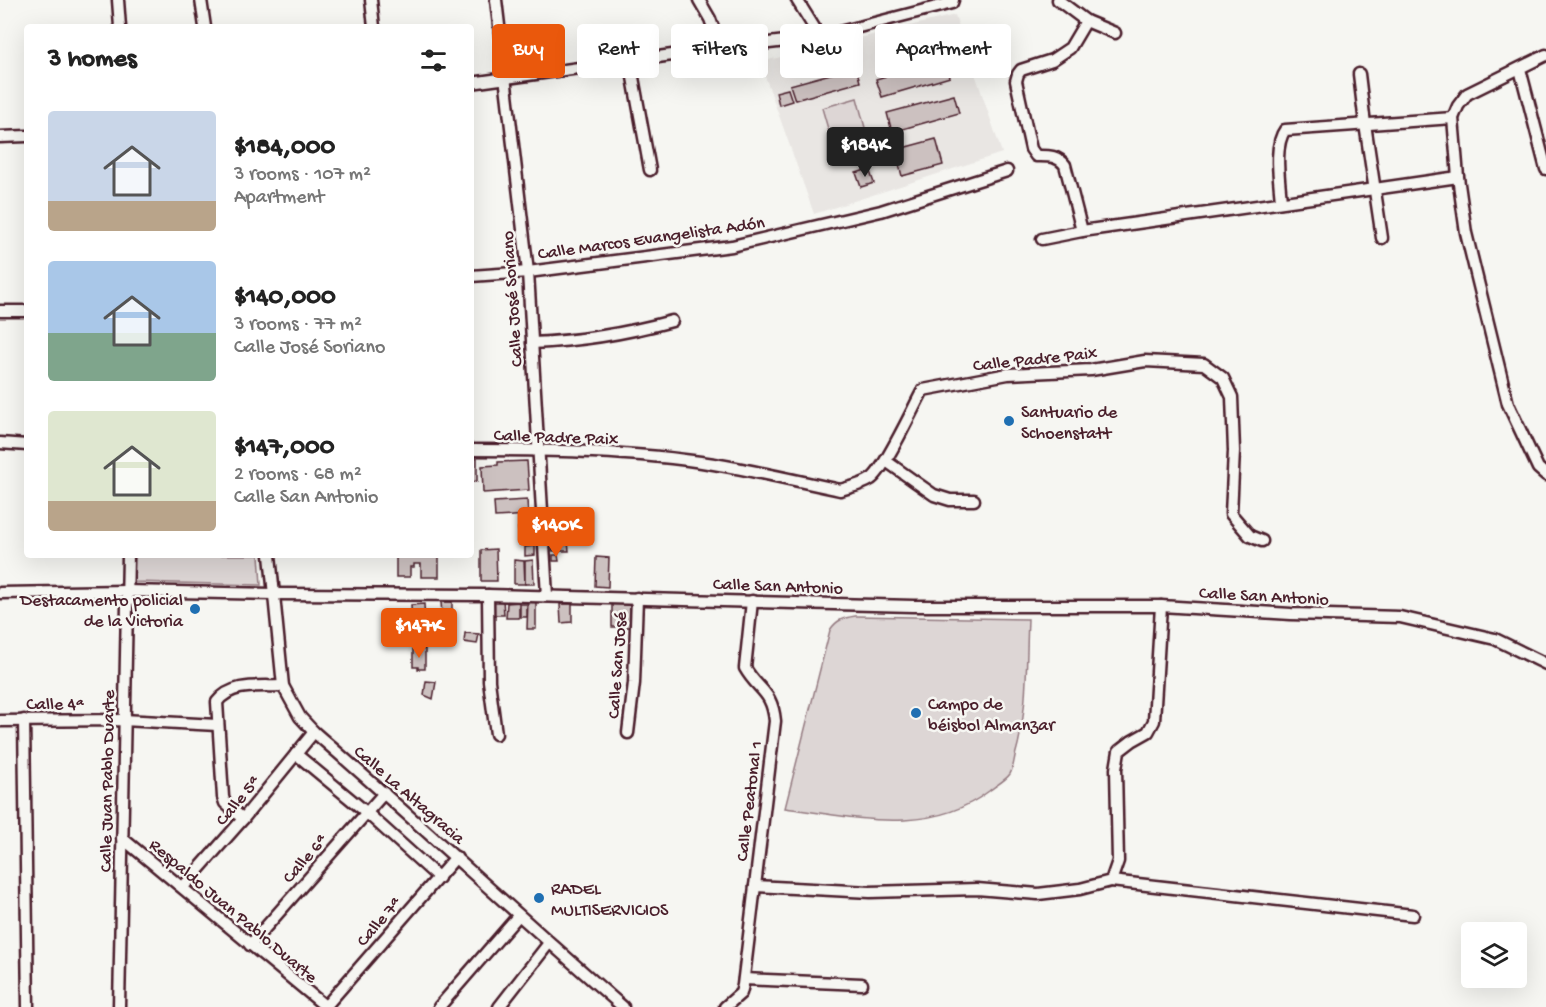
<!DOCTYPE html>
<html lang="en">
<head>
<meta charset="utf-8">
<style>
  body { margin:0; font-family:"Gochi Hand",sans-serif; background:#f6f6f6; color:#222; height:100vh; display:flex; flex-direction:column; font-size:22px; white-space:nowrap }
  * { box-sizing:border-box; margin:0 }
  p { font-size:20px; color:#767676 }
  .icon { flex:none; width:33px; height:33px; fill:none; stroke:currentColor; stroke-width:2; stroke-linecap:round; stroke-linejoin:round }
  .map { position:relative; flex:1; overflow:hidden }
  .panel { position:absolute; left:24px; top:24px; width:450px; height:534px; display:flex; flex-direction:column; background:#fff; border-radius:6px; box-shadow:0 6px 24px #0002 }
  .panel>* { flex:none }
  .banner { position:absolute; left:492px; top:24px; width:570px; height:54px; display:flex; gap:12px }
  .fabs { position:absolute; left:1461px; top:922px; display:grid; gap:12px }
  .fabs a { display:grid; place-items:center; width:66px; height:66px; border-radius:6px; background:#fff; box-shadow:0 6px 24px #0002; font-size:30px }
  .price { position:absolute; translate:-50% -51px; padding:0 14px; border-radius:6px; background:#ea580c; color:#fff; font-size:20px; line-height:39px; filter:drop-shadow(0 2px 3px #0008) }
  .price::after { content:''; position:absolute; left:50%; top:36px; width:18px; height:14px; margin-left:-9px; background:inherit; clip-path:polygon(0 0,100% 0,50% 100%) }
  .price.active { background:#222; color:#fff }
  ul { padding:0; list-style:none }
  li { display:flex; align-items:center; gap:18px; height:150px; padding:0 24px }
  li span { display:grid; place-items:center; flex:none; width:168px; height:120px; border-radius:6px; color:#555 }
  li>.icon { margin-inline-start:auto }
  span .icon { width:72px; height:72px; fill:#fffc; stroke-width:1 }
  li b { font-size:26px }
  h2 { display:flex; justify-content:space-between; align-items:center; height:72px; padding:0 24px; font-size:26px }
  .pill { padding:0 21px; border-radius:6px; background:#fff; box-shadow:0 6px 24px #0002; font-size:21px; line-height:54px }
  .pill.active { background:#ea580c; color:#fff }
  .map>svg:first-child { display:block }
  .built { fill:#e9e6e3 }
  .green { fill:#ddd6d5; stroke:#947a80; stroke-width:1.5 }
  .building { fill:#ccc1c0; stroke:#4a1f2b; stroke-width:1.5 }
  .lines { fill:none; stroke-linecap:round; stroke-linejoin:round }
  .street-casing { stroke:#4a1f2b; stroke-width:15 }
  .street { stroke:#f6f6f2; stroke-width:10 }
  .poi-dot { fill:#1f6fb2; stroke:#f6f6f2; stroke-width:2 }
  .labels { text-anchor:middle; stroke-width:5; stroke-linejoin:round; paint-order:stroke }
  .street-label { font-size:18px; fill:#4a1f2b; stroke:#f6f6f2 }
  .poi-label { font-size:18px; fill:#4a1f2b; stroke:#f6f6f2; text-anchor:start }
</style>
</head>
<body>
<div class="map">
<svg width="1546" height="1007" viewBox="0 0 1546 1007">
  <rect width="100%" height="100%" fill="#f6f6f2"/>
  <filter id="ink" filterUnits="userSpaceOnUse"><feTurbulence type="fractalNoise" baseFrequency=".0167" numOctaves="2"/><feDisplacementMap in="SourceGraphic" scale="12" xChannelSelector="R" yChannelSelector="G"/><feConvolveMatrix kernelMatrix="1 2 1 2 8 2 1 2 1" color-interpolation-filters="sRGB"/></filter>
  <g filter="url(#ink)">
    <polygon class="built" points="955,15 1002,153 814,214 760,62"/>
    <g class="green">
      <polygon points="857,98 871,150 837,160 822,108"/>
      <polygon points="135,555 259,555 261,585 134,582"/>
      <path d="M856,616l172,3c-2,46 0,93 -13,137 -1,5 -2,13 -5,18 -4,6 -15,12 -21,17 -59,46 -136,26 -204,17l45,-178c7,-11 14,-12 26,-14z"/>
    </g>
    <g class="building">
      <polygon points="945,59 950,77 882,97 876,79"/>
      <polygon points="856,67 860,82 795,100 790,85"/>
      <polygon points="788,89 792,101 779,105 776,92"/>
      <polygon points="954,95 959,113 892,132 887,113"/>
      <polygon points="936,139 943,165 902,176 895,150"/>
      <polygon points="869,169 874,183 861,187 856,173"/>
      <polygon points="471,458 477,458 477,481 471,482"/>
      <polygon points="527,461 529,490 483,493 482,466 498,465 498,462"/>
      <polygon points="527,500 528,515 495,517 494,502"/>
      <polygon points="528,527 529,533 519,534 518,528"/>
      <polygon points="555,530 566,530 567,542 555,542"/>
      <polygon points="568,542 569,551 553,551 552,543"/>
      <polygon points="535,546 535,555 525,556 525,547"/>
      <polygon points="496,549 497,581 481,581 481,550"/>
      <polygon points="396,555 439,555 439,577 421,577 421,564 414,564 414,567 410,567 410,577 396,577"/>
      <polygon points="553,555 558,555 559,561 553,561"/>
      <polygon points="596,557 609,558 608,587 595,586"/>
      <polygon points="514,560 524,561 525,584 514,584"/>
      <polygon points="533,560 534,584 525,584 525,561"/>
      <polygon points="491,599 503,599 504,615 491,615"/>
      <polygon points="528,600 536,600 536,629 527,629"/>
      <polygon points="441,602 452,602 452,614 442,614"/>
      <polygon points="519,602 519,618 506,618 507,603"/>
      <polygon points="612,603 630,604 630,627 612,627"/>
      <polygon points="424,604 425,624 412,625 411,605"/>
      <rect x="520" y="604" width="7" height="13"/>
      <polygon points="560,604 572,604 572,622 561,623"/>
      <polygon points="440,632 453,634 453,648 440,648"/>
      <polygon points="465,633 479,634 477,644 464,642"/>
      <polygon points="413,649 425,649 425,669 418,669 418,667 413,667"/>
      <polygon points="426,681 436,682 433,699 424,695"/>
    </g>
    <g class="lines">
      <defs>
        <g id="street">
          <polyline points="118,0 120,27"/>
          <polyline points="201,0 205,27"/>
          <polyline points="371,0 374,27"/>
          <polyline points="496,0 528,272 547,596"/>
          <polyline points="699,0 710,19 721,49"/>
          <polyline points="797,0 820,37"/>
          <polyline points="1058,0 1086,21 1115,33"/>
          <polyline points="1546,55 1467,94 1458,106 1453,118 1458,177 1466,233 1508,404 1538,468 1546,475"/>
          <polyline points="630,61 650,170"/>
          <polyline points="1520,69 1546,169"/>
          <polyline points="1359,74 1365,124 1382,238"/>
          <polyline points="471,83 701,51 820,37 952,3 953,0"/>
          <polyline points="0,137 27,136"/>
          <path d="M1281,202c-1,-19 -8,-56 4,-72l168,-12"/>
          <path d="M1082,231l-17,-66c-8,-10 -17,-9 -29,-9l-5,-7 -15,-68 2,-7 3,-4 31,-10 18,-12 16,-27"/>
          <polyline points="1042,239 1082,231 1458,177"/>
          <polyline points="471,276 528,272 732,246 881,211 1007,171"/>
          <polyline points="0,311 27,311"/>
          <path d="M532,343c50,-2 92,-9 140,-22"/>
          <polyline points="0,443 27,445"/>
          <path d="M471,450c81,0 163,1 243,14 42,7 84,17 126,26 10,-3 22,-5 31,-11 13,-8 42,-71 52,-89l85,-16 83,-4 54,-9 59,3 19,14 9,19 2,54 -3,63 19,22 12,5"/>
          <polyline points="886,461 934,495 950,500 974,500"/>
          <path d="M270,555l13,131 17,31 14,15c104,90 205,185 309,275"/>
          <polyline points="0,593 126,591 274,594 488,595 913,606 1161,606 1291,614 1400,617 1495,639 1546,664"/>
          <polyline points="488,595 489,681 496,734"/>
          <polyline points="24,720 28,1007"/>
          <polyline points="0,721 123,720 217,725"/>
          <polyline points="628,733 634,683 637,598"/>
          <polyline points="296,754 366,812 439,878"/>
          <path d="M243,819l-18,-16 -2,-6 -6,-95c15,-20 43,-15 66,-16"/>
          <polyline points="122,838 325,1006"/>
          <polyline points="1111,881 1413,915"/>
          <polyline points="755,886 870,892 977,889 1038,894 1080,889 1111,881 1118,861 1116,769 1119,751 1132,741 1148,732 1154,721 1161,606"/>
          <polyline points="183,887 243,819 314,732"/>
          <polyline points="250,945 384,793"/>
          <polyline points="744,979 862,984"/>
          <polyline points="119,1007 128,555"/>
          <polyline points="325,1007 456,857"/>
          <polyline points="439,1007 518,916"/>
          <polyline points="499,1007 549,943"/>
          <path d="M725,1007l16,-14 2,-8 32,-264c-3,-31 -17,-30 -30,-53l7,-67"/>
        </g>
      </defs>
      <use href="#street" class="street-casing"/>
      <use href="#street" class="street"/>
    </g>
  </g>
  <g class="poi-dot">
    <circle cx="1009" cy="421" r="6"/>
    <circle cx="195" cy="609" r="6"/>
    <circle cx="916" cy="713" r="6"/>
    <circle cx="539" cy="898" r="6"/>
  </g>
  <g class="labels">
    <g class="street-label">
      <text transform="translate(651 237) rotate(-8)" y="6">Calle Marcos Evangelista Adón</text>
      <text transform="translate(511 299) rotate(-94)" y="6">Calle José Soriano</text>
      <text transform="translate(1035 358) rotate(-6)" y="6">Calle Padre Paix</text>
      <text transform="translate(556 436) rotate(2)" y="6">Calle Padre Paix</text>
      <text transform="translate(778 585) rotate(2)" y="6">Calle San Antonio</text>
      <text transform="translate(1264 595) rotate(3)" y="6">Calle San Antonio</text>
      <text transform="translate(616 665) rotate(-86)" y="6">Calle San José</text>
      <text x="55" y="709">Calle 4ª</text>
      <text transform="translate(106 781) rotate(-89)" y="6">Calle Juan Pablo Duarte</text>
      <text transform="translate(410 794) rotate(41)" y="6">Calle La Altagracia</text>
      <text transform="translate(237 800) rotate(-50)" y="6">Calle 5ª</text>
      <text transform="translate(748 801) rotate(-83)" y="6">Calle Peatonal 1</text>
      <text transform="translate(304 858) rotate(-49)" y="6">Calle 6ª</text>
      <text transform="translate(234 910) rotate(40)" y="6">Respaldo Juan Pablo Duarte</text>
      <text transform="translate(378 921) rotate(-49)" y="6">Calle 7ª</text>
    </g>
    <g class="poi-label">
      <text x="1021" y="417">Santuario de<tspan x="1021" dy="21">Schoenstatt</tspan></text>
      <text x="183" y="605" text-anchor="end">Destacamento policial<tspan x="183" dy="21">de la Victoria</tspan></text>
      <text x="928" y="709">Campo de<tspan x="928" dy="21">béisbol Almanzar</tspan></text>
      <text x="551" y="894">RADEL<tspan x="551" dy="21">MULTISERVICIOS</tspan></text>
    </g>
  </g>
</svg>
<div class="fabs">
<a><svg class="icon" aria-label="layers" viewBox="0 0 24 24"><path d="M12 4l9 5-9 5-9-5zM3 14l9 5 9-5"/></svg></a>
</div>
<b class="price active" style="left:865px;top:178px">$184K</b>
<b class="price" style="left:556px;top:558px">$140K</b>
<b class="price" style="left:419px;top:659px">$147K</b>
<div class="banner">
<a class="pill active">Buy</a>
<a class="pill">Rent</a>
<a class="pill">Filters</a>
<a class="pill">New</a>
<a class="pill">Apartment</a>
</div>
<section class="panel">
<h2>3 homes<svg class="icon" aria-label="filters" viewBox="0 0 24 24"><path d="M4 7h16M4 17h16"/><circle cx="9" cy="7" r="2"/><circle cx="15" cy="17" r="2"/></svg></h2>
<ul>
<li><span style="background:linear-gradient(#c9d6e8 75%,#b9a48a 0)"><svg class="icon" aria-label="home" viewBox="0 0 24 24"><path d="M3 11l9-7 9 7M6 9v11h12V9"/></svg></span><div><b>$184,000</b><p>3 rooms · 107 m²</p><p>Apartment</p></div></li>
<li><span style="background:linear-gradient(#a9c7e8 60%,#7fa58c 0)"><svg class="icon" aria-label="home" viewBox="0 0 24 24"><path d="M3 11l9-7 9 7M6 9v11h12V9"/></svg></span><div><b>$140,000</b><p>3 rooms · 77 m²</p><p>Calle José Soriano</p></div></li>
<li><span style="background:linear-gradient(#dfe7d0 75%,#b9a48a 0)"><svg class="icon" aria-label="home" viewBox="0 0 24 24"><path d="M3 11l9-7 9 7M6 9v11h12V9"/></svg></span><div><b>$147,000</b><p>2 rooms · 68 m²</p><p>Calle San Antonio</p></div></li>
</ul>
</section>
</div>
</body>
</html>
